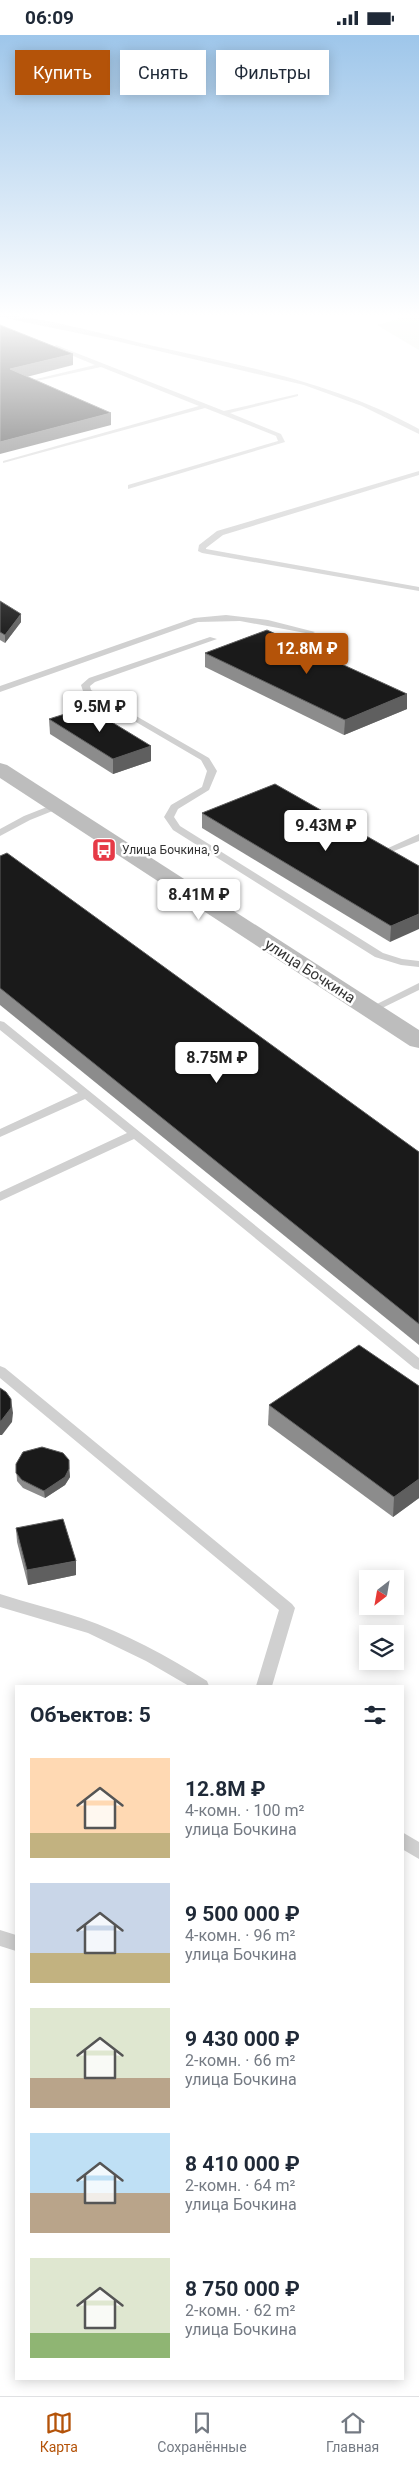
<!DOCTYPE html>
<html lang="ru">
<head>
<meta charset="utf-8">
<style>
  body { margin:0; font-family:Roboto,sans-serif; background:#f2f2f3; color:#1f2937; height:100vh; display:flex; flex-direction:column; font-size:19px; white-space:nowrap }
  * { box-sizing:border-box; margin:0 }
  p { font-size:16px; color:#747a83 }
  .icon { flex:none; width:28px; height:28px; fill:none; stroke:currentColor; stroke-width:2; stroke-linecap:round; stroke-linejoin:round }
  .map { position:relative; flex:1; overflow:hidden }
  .drawer { position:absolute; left:15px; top:1650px; width:389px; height:695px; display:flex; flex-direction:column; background:#fff; border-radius:0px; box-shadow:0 2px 12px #0003 }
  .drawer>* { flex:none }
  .hud { position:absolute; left:15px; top:15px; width:390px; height:45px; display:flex; gap:10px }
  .needle { width:32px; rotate:211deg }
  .controls { position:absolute; left:359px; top:1535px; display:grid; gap:10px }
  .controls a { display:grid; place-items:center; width:45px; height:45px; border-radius:0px; background:#fff; box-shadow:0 2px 12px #0003; font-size:25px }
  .price { position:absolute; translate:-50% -42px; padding:0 11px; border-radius:5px; background:#fff; color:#222; font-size:16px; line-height:32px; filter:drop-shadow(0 1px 2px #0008) }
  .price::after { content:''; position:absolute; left:50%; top:30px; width:15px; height:11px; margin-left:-8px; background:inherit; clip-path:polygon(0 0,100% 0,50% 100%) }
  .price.selected { background:#b45309; color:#fff }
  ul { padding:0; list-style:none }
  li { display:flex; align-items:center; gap:15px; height:125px; padding:0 15px }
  li span { display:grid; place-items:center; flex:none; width:140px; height:100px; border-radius:0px; color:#555 }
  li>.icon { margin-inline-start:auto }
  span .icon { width:60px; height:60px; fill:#fffc; stroke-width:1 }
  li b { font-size:21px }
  h2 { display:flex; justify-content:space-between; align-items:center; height:60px; padding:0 15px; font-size:21px }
  .chip { padding:0 18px; border-radius:0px; background:#fff; box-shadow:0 2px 12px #0003; font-size:18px; line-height:45px }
  .chip.selected { background:#b45309; color:#fff }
  .status { display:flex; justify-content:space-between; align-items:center; height:35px; padding:0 25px; background:#fff; direction:ltr }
  .status svg { height:14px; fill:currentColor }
  .tabs { display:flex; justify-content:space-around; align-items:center; height:70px; border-top:1px solid #e0e1e3; background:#fff; font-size:14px; color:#747a83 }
  .tabs a { display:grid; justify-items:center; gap:2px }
  .tabs .selected { color:#b45309 }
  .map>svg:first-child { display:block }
  .green { fill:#e6ecdf }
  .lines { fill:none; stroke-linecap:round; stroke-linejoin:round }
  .lane { fill:#d0d0d0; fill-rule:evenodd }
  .secondary { fill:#bdbdbd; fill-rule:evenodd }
  .wall { fill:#8c8c8c }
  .shaded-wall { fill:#5f5f5f }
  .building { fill:#1a1a1a; stroke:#5f5f5f }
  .labels { text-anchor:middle; stroke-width:5; stroke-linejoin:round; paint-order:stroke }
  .far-poi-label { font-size:12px; fill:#333; stroke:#fff; text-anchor:start }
  .street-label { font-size:15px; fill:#333; stroke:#fff }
</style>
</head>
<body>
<div class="status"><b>06:09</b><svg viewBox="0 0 49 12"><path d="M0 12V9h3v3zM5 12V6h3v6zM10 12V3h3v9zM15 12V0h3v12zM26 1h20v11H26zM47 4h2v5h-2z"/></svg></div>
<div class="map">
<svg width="419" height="2361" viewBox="0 0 419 2361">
  <rect width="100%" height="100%" fill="#fff"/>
  <polygon class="green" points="419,279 419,315 377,290 416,279"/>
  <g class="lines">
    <g class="lane">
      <path d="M0,279c45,4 100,19 145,30 94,21 189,38 274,85v5l-57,-28 -58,-21 -188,-44 -116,-24z"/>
      <polygon points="56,310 224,376 298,359 298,361 230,378 281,399 285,407 128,454 128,450 278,406 276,401 205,373 3,428 3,426 199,371 101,332 32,347 32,345 95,330 54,313"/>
      <polygon points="419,436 419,440 223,500 206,513 206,514 419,552 419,556 202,518 198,516 199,510 217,496"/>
      <polygon points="226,580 268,585 315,597 311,599 240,586 198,587 0,657 0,651 194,583"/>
      <polygon points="210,602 217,604 95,647 90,651 91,655 209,723 217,736 209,755 178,774 174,782 180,791 383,918 402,924 419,926 419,932 401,930 375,922 173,795 164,782 171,770 202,752 207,736 201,725 83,656 81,650 89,643"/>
      <polygon points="57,768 62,771 60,773 30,785 0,801 0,794 24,781"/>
      <polygon points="419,799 419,806 394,816 388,816 386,814"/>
      <polygon points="419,948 419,955 374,977 366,977 365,975"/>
      <polygon points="0,986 4,987 419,1323 419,1335 414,1333 134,1104 0,1166 0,1157 127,1098 85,1064 0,1102 0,1094 78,1058 0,995"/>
      <polygon points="0,1331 5,1333 292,1569 295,1573 272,1651 256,1651 279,1575 0,1343"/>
      <path d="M0,1559c27,9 54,15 81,24 44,15 86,38 126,63l2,5h-20l-43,-25 -58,-28 -88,-26z"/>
      <polygon points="402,1797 419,1807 419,1824 402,1814"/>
      <polygon points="0,1895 16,1900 16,1916 0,1911"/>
    </g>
    <polygon class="secondary" points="0,728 7,730 419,995 419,1013 410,1011 0,743"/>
  </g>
  <g class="wall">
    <polygon points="0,566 21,587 5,608 0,605"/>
    <polygon points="205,618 407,659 407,674 344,700 205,632"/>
    <polygon points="49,684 151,711 151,726 113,739 50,699"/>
    <polygon points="202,778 419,831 390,907 202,793"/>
    <polygon points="0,821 419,1117 419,1310 0,970"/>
    <polygon points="419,1351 419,1463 393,1482 268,1390 269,1370"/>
    <polygon points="69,1425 70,1442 65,1450 45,1463 23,1453 17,1446 16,1429"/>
    <polygon points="16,1493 76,1540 28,1550 17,1507"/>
  </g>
  <g class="shaded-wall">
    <polygon points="73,319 73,330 11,346 10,334"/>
    <polygon points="111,378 111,390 0,419 0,407"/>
    <polygon points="21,579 21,587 5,608 5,600"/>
    <polygon points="407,659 407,674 344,700 345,685"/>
    <polygon points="151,711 151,726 113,739 113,724"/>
    <polygon points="419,879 419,894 390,907 391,891"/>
    <polygon points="11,1364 13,1378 12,1387 2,1400 0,1400 0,1386"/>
    <polygon points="69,1434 70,1442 65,1450 45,1463 44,1456"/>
    <polygon points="419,1444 419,1463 393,1482 394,1462"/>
    <polygon points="76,1526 76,1540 28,1550 27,1535"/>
  </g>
  <g class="building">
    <polygon points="0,290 73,319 10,334 111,378 0,407"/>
    <polygon points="0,566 21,579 5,600 0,597"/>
    <polygon points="267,595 407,659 345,685 205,618"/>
    <polygon points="87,672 151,711 113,724 49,684"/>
    <polygon points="275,749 419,831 419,879 391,891 202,778"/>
    <polygon points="7,818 419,1117 419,1289 0,953 0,821"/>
    <polygon points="359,1310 419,1351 419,1444 394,1462 269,1370"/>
    <polygon points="0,1353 6,1357 11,1364 11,1373 1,1386 0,1386"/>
    <polygon points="42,1412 63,1418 69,1425 69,1434 65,1442 44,1456 22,1445 16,1438 16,1429 23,1417"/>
    <polygon points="63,1484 76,1526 27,1535 16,1493"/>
  </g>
  <linearGradient id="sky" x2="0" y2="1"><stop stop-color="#9ec6ea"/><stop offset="0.46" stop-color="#fff"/><stop offset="1" stop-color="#fff" stop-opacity="0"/></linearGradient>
  <rect width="419" height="609" fill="url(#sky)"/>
  <defs>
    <symbol id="bus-square" viewBox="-11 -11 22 22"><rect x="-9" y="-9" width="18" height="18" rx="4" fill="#e63946" stroke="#fff"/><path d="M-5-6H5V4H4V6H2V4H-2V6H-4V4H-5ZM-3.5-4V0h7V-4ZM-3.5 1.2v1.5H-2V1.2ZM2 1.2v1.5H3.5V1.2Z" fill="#fff"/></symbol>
  </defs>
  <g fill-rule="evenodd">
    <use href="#bus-square" x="90" y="801" width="28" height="28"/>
  </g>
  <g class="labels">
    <g class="far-poi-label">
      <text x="122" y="819">Улица Бочкина, 9</text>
    </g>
    <g class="street-label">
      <text transform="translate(310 936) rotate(33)" y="5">улица Бочкина</text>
    </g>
  </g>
</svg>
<div class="controls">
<a><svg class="needle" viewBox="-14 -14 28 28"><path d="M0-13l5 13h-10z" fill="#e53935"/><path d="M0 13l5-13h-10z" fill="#747a83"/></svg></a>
<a><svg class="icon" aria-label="layers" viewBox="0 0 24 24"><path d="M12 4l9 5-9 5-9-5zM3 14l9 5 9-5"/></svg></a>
</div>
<b class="price selected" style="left:307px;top:640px">12.8M ₽</b>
<b class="price" style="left:100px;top:698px">9.5M ₽</b>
<b class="price" style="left:326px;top:817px">9.43M ₽</b>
<b class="price" style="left:199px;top:886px">8.41M ₽</b>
<b class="price" style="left:217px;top:1049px">8.75M ₽</b>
<div class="hud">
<a class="chip selected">Купить</a>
<a class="chip">Снять</a>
<a class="chip">Фильтры</a>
</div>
<section class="drawer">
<h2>Объектов: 5<svg class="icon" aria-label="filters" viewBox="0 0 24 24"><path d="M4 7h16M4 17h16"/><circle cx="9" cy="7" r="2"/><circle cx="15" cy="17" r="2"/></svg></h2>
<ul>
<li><span style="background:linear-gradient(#ffd9b3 75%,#c2b280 0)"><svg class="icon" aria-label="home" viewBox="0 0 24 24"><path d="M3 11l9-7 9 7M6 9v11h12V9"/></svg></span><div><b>12.8M ₽</b><p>4-комн. · 100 m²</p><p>улица Бочкина</p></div></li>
<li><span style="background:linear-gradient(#c9d6e8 70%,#c2b280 0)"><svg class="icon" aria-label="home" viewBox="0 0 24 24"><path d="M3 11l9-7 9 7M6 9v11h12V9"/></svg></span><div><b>9 500 000 ₽</b><p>4-комн. · 96 m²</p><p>улица Бочкина</p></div></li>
<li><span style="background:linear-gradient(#dfe7d0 70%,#b9a48a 0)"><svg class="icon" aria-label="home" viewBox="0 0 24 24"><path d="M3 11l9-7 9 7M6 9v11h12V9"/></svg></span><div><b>9 430 000 ₽</b><p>2-комн. · 66 m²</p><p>улица Бочкина</p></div></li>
<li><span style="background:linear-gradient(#bfe0f5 60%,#b9a48a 0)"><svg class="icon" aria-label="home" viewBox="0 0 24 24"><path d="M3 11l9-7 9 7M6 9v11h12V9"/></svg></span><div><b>8 410 000 ₽</b><p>2-комн. · 64 m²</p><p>улица Бочкина</p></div></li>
<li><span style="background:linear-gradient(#dfe7d0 75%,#8fb573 0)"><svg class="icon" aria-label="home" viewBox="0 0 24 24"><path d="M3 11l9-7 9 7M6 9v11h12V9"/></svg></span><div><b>8 750 000 ₽</b><p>2-комн. · 62 m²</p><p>улица Бочкина</p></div></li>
</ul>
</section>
</div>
<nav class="tabs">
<a class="selected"><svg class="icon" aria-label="map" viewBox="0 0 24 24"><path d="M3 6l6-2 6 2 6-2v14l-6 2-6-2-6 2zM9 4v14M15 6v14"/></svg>Карта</a>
<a><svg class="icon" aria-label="saved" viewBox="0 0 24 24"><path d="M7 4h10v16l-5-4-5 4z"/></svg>Сохранённые</a>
<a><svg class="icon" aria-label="home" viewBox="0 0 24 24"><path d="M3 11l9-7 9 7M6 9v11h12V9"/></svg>Главная</a>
</nav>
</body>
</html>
